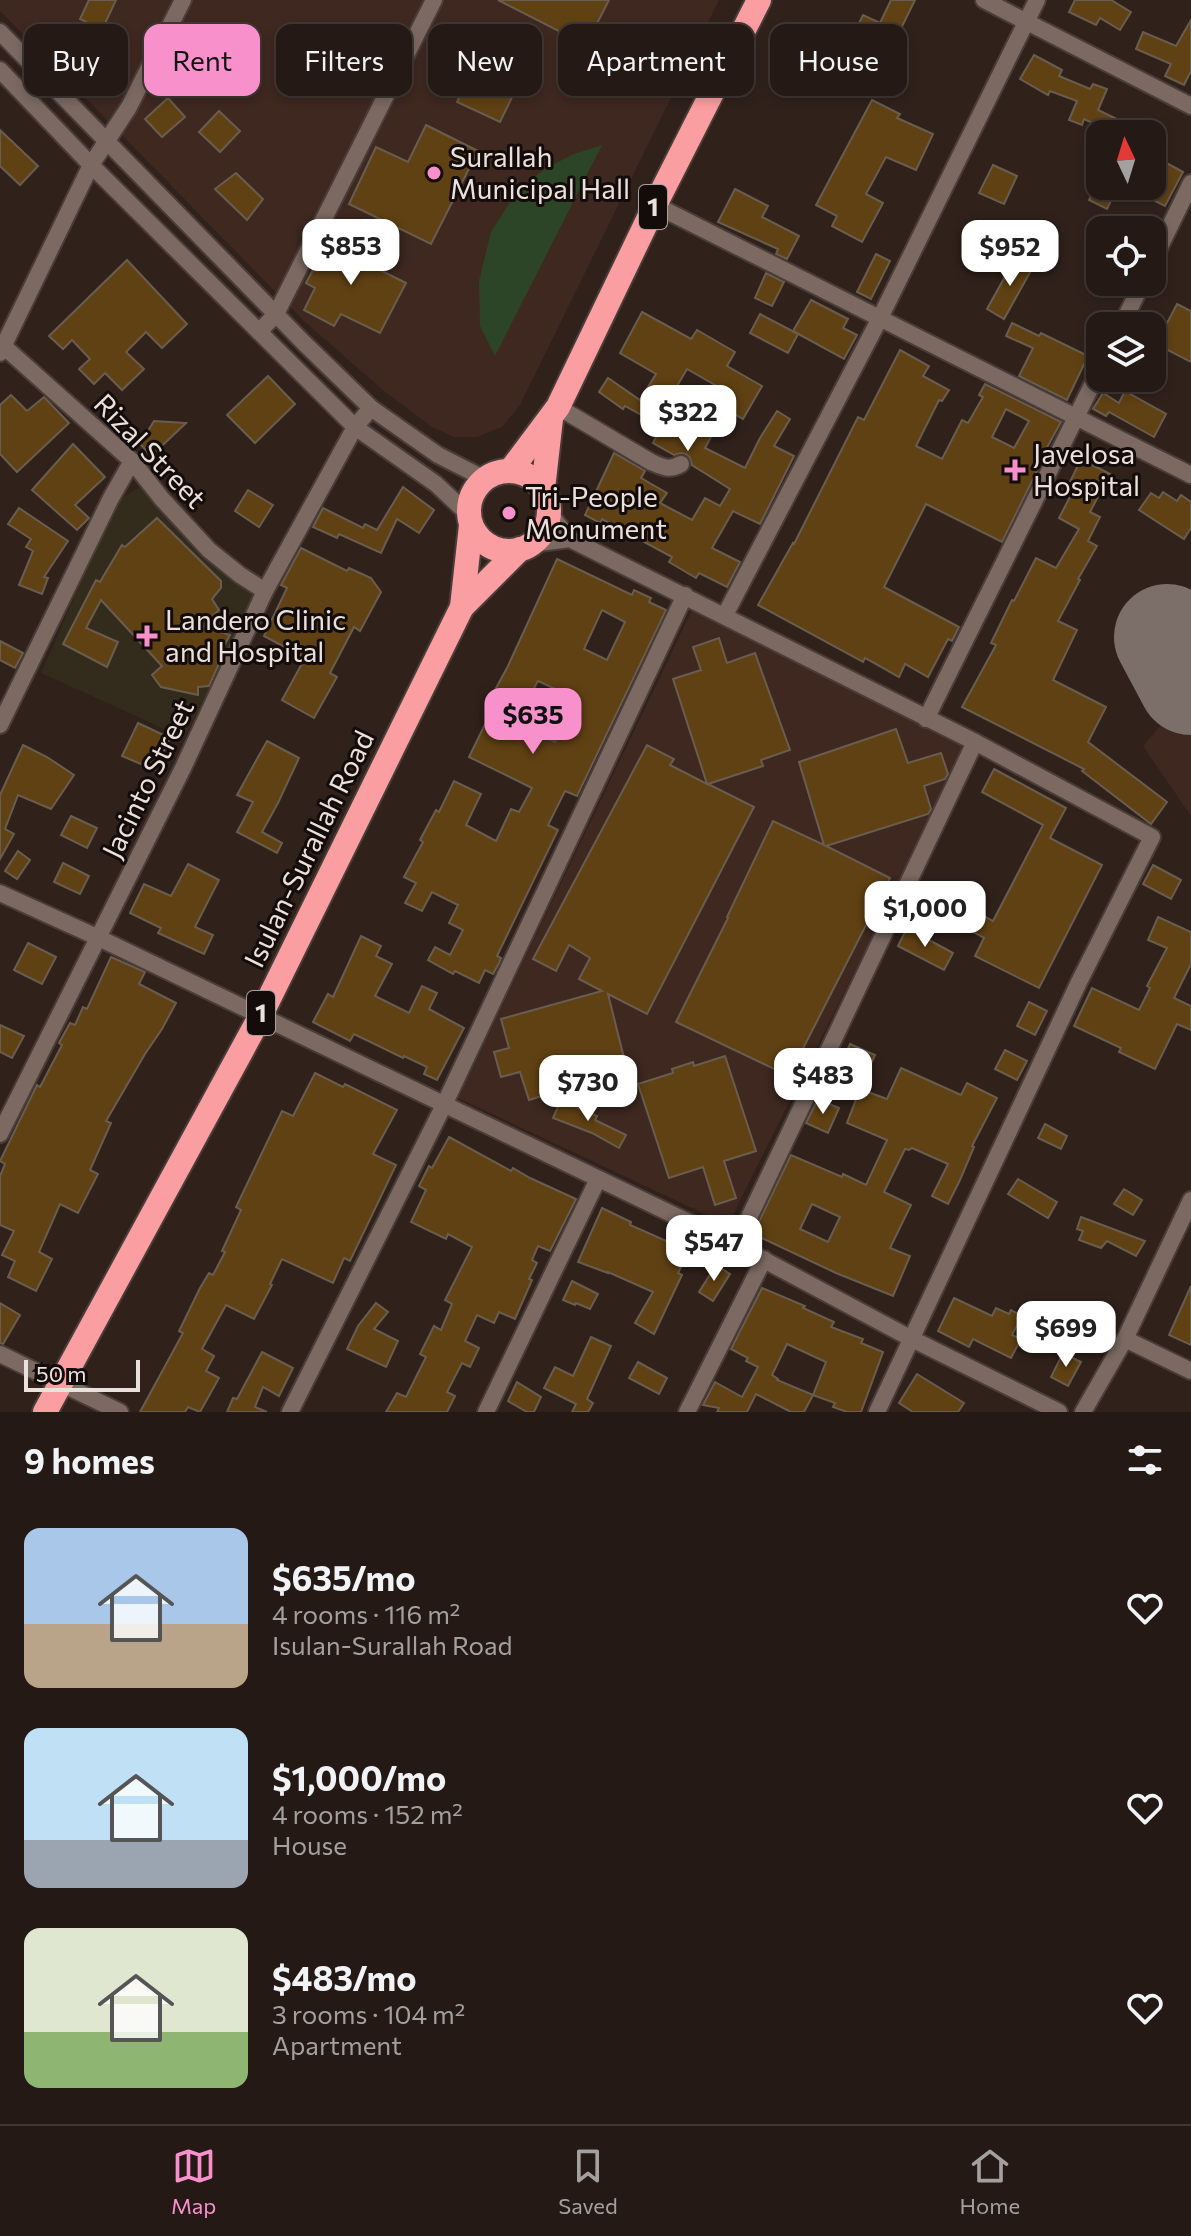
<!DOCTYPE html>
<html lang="en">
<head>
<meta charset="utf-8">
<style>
  body { margin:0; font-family:Commissioner,sans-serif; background:#302622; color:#f1f3f6; height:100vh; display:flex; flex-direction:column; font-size:30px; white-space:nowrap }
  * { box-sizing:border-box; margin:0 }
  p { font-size:26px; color:#a3a0a0 }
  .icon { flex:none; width:44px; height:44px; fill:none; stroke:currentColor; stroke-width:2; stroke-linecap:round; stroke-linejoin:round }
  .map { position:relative; height:1412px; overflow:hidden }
  .drawer { display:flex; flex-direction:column; background:#241914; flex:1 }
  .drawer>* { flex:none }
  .top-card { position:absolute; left:24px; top:24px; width:1144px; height:72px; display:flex; gap:16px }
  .needle { width:52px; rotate:356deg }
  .controls { position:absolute; left:1086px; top:120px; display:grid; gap:16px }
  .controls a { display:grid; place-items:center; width:80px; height:80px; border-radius:16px; background:#241914; box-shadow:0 4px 12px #0003,0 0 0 2px #413834; font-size:40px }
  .scale { position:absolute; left:24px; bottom:20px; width:116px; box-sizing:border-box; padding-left:8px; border:4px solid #eae0dc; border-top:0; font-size:22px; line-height:28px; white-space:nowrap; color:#eae0dc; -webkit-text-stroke:6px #130c0a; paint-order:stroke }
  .price { position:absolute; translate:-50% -68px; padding:0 18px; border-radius:16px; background:#fff; color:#222; font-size:26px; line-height:52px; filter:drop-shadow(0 2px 4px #0008) }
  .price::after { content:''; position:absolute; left:50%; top:48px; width:24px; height:18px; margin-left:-12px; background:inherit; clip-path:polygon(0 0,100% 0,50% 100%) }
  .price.on { background:#f890cc; color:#111 }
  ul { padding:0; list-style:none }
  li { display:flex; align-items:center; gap:24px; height:200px; padding:0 24px }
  li span { display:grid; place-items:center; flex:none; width:224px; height:160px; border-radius:16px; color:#555 }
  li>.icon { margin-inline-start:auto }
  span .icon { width:96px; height:96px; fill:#fffc; stroke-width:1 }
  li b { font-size:34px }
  h2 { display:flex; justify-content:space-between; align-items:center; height:96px; padding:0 24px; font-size:34px }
  .chip { padding:0 28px; border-radius:16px; background:#241914; box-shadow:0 4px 12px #0003,0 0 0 2px #413834; font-size:28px; line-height:72px }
  .chip.on { background:#f890cc; color:#111 }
  .dock { display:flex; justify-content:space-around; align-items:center; height:112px; border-top:2px solid #413834; background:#241914; font-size:22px; color:#a3a0a0 }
  .dock a { display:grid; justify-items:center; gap:4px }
  .dock .on { color:#f890cc }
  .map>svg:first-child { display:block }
  .built { fill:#3e2820 }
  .medical { fill:#332b1b }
  .green { fill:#2b4526 }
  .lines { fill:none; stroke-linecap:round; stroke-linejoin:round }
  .runway { stroke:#7c6f6a; stroke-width:106 }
  .building { fill:#604113; stroke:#695d50; stroke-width:2; fill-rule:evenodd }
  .minor-casing { stroke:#4a3d39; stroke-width:20 }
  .highway-casing { stroke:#4a3d39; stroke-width:28 }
  .minor { stroke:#7b6962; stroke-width:16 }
  .highway { stroke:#fa9ea1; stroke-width:24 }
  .poi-dot { fill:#f890cc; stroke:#130c0a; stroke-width:3 }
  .labels { text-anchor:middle; stroke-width:6; stroke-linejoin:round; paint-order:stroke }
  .shield { fill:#130c0a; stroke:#aaa09d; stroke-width:2 }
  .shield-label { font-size:26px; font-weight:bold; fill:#eae0dc }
  .poi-label { font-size:28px; fill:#eae0dc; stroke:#130c0a; text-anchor:start }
  .street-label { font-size:28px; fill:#eae0dc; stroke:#130c0a }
</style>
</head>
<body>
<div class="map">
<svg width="1191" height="1412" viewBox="0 0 1191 1412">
  <rect width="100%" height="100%" fill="#30211b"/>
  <g class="built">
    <polygon points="0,0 719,0 520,405 502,427 477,437 454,437 432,427 384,391 304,321 0,11"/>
    <polygon points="1183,589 1191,602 1191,816 1143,746 1162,724 1137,689 1143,676 1135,662"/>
    <polygon points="692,610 966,748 728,1225 458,1098"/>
  </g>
  <polygon class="medical" points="142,486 255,598 184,738 41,673 117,501"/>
  <polygon class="green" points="602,145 495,356 480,326 479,281 491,232 517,191 546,168 574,154"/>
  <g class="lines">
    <polyline class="runway" points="1167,637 1191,682"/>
  </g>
  <g class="building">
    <polygon points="89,0 116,0 102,30 80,19"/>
    <polygon points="498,0 609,0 586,45"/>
    <polygon points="891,0 915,0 890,51 854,33 863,15 880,23"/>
    <polygon points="1075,0 1111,0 1131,12 1120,30 1100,18 1096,25 1069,12"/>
    <polygon points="1191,20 1191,71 1184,85 1165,76 1171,64 1136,49 1143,32 1176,46"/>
    <polygon points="1034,55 1062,70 1059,76 1090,89 1093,84 1107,89 1098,110 1123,122 1124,119 1136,124 1134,128 1147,134 1117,134 1084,119 1082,125 1069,120 1077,101 1050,91 1048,95 1020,79"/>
    <polygon points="476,63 519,83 500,122 457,102"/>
    <polygon points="168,98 185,117 162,137 145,119"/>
    <polygon points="872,100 900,114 897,118 933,134 916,170 886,157 866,194 883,203 862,242 832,226 837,216 816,205"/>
    <polygon points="219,111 240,131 220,152 199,132"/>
    <polygon points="426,125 478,151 431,244 349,204 376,147 408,162"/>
    <polygon points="0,130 38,166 20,185 0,166"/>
    <polygon points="1152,155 1183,172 1165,206 1125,186 1152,186"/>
    <polygon points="993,165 1017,176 1004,204 979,193"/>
    <polygon points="236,173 263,199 247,220 215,189"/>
    <polygon points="1096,186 1118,186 1107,209 1089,200"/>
    <polygon points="735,189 768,206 762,217 799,236 787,259 776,254 778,249 718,222"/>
    <polygon points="337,230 362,242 354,257 406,283 380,333 341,314 334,326 304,310 315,288 306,283 317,262 320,263"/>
    <polygon points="876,254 890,261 871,299 857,292"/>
    <polygon points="1016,257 1033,267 1004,319 987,309"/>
    <polygon points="127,260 187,324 162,348 146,332 126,352 144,369 122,390 105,373 94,384 79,369 90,359 72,340 63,349 49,336"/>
    <polygon points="766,273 784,282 772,306 755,298"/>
    <polygon points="811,300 848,319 843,328 857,335 844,359 793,331"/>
    <polygon points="1177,304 1191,311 1191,362 1156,344"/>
    <polygon points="642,312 691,339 697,330 735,352 727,366 762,386 743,419 714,403 722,389 687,369 663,410 712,435 705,448 745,468 760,438 777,411 790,419 774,446 794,456 760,524 733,511 712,548 740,562 727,587 699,573 696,578 669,562 672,557 602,519 600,523 585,515 614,453 645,471 641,478 667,493 660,503 692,520 705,498 720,506 730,489 692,465 690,458 686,454 681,453 674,455 653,443 661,426 625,406 623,409 599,392 608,378 640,400 656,374 620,353"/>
    <polygon points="760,314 798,334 788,353 750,333"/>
    <polygon points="1012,323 1039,336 1041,333 1088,356 1067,400 1019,376 1033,348 1006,336"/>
    <path d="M900,350l29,16 -6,10 26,14 -7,11 -3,-1 -23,46 26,13 20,-39 6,3 15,-26 -4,-2 6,-11 76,38 -22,40 2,1 -39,79 -76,-38 -42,83 75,40 -7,14 -4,-2 -20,38 -23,-13 -6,13 -34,-19 -2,4 -105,-57 35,-62 1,1 64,-127 6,3zM1006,409l23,12 -15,27 -22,-11z"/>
    <polygon points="268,376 295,404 255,443 227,415"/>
    <polygon points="1125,391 1166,414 1154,437 1109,412 1106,416 1093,409 1103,393 1119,403"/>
    <polygon points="11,395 27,411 44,397 69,423 17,472 0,454 0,405"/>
    <polygon points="154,421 186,423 151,456 140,444"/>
    <polygon points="73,444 105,477 75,505 89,518 77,530 32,490"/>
    <polygon points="1081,459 1110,474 1090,512 1100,517 1088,541 1097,546 1078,579 1080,580 1058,621 1077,630 1053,680 1106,707 1088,742 1167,802 1151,824 1082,771 1084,769 962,707 996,645 991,643 1012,600 1014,601 1036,558 1056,568 1079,529 1059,518 1073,491 1067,488"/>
    <polygon points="403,487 434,510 419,533 397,519 381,553 339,534 337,538 313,527 323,508 363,528 365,524 377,530"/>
    <polygon points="248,490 273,505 259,527 235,511"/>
    <polygon points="1163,492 1177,501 1181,495 1191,502 1191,528 1184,539 1139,510 1151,493 1159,498"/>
    <polygon points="19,508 68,541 44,577 48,578 42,594 19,585 33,551 26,547 31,539 8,524"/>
    <polygon points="157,518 221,581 221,588 212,599 219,610 203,626 230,635 220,653 222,657 209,686 198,687 198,695 161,687 152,675 162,666 101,600 86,628 118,642 107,667 63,644 96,580 100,582 122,545 125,547"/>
    <polygon points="301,548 347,571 349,568 371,578 381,592 360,631 354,627 330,673 337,677 314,718 282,700 305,658 264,636 287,588 281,585"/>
    <path d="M557,559l75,36 2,-5 17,8 -2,4 17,8 -89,186 -12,-5 -17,34 10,5 -61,126 4,2 -2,5 -6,11 -8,-4 -6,13 -24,-12 -2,3 -25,-14 7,-13 15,8 13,-25 -14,-7 9,-18 -26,-13 -10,19 -17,-8 11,-20 -12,-6 19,-35 -3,-2 16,-30 3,2 15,-31 27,13 -15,31 30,16 15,-32 8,3 13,-24 -63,-31 26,-53 -6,-3 19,-35zM602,610l23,12 -18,38 -23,-11zM538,681l24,11 -10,18 15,8 -12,24 -40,-20z"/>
    <polygon points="719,638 727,663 755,653 790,750 761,760 763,766 708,784 754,807 647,1014 608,994 627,1070 529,1100 520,1072 501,1077 494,1052 509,1048 501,1019 602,991 579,979 590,958 569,945 556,971 533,959 647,745 674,759 670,765 707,784 673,679 701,670 693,647"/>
    <polygon points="0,641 23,653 15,668 0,660"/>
    <polygon points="138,723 170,738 155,770 122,756"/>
    <polygon points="896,729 908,763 941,753 948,774 945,779 924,786 931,809 928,814 826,846 890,878 789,1076 676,1022 728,918 727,917 773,821 824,845 799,762"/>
    <polygon points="267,741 299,758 278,803 262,832 282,843 277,853 237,832 253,802 237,795"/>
    <polygon points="23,745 47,757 74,775 51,809 18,795 5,829 14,834 0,859 0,795"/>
    <polygon points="994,769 1066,808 1050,838 1102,865 1039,988 975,956 984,938 916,900 925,883 993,921 1043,825 982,792"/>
    <polygon points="71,816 97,828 87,848 61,835"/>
    <polygon points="18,851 30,860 17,879 5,871"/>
    <polygon points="63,863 89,876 80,894 54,882"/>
    <polygon points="188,864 219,880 195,927 213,935 204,954 158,933 161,928 130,913 144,884 171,896"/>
    <polygon points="1153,865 1181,880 1171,899 1143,884"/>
    <polygon points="1158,917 1191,932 1191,964 1174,998 1191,1006 1191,1030 1177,1024 1155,1069 1119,1052 1121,1048 1074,1026 1092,988 1139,1010 1150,988 1147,986 1167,948 1148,940"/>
    <polygon points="907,928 953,953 944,970 898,946"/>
    <polygon points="361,936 381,946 376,956 392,964 375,996 409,1013 422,986 437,993 429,1009 464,1028 437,1080 424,1074 427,1067 404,1056 403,1058 354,1034 350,1041 313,1022 328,994 333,997"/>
    <polygon points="28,943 56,957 42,984 14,970"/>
    <polygon points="111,957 145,972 139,984 176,1003 162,1029 145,1054 106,1121 111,1123 90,1170 98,1174 78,1213 60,1204 39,1252 52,1259 36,1291 8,1277 15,1261 2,1255 14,1231 0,1225 0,1176 5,1164 0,1161 37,1085 40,1087 62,1045 59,1043 70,1023 75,1025 83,1007 87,1009"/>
    <polygon points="1029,1002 1047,1011 1035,1035 1017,1026"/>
    <polygon points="0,1025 24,1036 12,1058 0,1052"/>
    <polygon points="850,1044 875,1055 866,1075 841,1064"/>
    <polygon points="1005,1050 1027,1061 1017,1080 995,1069"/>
    <polygon points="725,1056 756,1151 724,1161 736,1198 715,1205 703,1167 669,1178 638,1084 673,1073 672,1069 693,1062 694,1066"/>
    <path d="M901,1068l60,27 6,-12 30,15 -25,48 2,1 -14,33 -12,24 -16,-8 16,-32 -36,-16 -3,2 -4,-1 -21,43 27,13 -21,43 20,8 -17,40 -57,-23 -83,-39 38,-79 51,22 1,-3 23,11 21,-45 -40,-17 13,-34 27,10zM812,1204l28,13 -12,25 -28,-13z"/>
    <polygon points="315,1073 343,1087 345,1084 397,1110 373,1154 396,1165 350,1261 344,1258 333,1283 282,1259 270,1284 272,1285 254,1319 226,1305 202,1349 214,1356 206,1371 219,1378 200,1412 188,1407 185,1412 140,1412 183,1333 179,1331 200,1288 209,1273 213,1275 225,1252 222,1251 241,1210 236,1207 282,1111 293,1116"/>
    <polygon points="818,1099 839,1108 828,1133 806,1123"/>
    <polygon points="561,1100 597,1116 595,1120 626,1135 619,1148 592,1133 553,1118"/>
    <polygon points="1045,1124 1067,1136 1061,1149 1038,1138"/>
    <polygon points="449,1137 511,1171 513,1168 530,1178 576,1199 550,1251 538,1246 532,1260 537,1263 529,1279 532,1280 515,1319 499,1312 494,1323 477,1315 465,1341 479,1348 470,1367 462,1363 447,1392 455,1396 447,1412 386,1412 397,1393 406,1397 426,1357 420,1354 434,1326 441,1330 452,1304 445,1300 472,1247 448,1234 446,1239 411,1222 426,1190 419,1186 429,1166 432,1168"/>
    <polygon points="1018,1179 1057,1202 1048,1218 1008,1194"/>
    <polygon points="1124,1189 1142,1200 1133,1215 1114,1204"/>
    <polygon points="602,1208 631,1222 630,1225 689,1251 678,1273 682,1275 654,1334 635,1323 653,1292 608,1272 608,1273 578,1262"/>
    <polygon points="1081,1217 1145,1241 1136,1256 1107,1241 1101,1248 1079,1240 1083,1231 1077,1229"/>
    <polygon points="716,1265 730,1274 713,1301 699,1292"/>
    <polygon points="572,1281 598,1294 590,1309 576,1303 575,1305 563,1300"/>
    <polygon points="1191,1286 1191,1345 1169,1335"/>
    <path d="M762,1288l43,18 -2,2 31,14 -3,5 32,12 -2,4 22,9 -22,60h-14l-14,-5 2,-4 -22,-8 -9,17h-13l-35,-18 -9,18h-30l2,-4 -16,-3 12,-23 27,15 16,-30 -12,-6 2,-3 -17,-9zM787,1344l39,18 -13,33 -36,-15 1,-1 -6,-4z"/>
    <polygon points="954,1298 992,1316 996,1308 1009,1314 1011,1310 1022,1316 1012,1335 1021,1339 1011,1358 973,1339 969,1347 938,1331"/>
    <polygon points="0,1303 20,1315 3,1344 0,1343"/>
    <polygon points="376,1303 388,1312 374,1329 398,1341 386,1367 347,1349 358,1326"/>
    <polygon points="591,1337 611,1346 587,1399 593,1403 588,1412 572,1412 576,1404 544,1388 555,1367 573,1376"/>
    <polygon points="262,1352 293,1368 279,1396 263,1387 255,1407 267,1412 227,1412 233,1398 237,1399"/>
    <polygon points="1063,1353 1081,1362 1068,1386 1051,1377"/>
    <polygon points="638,1362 667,1378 659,1394 629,1378"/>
    <polygon points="917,1374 964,1403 958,1412 913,1412 899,1403"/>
    <polygon points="517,1382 541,1397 534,1412 527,1412 508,1401"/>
  </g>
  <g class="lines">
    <defs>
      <g id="minor">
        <polyline points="984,0 1191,106"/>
        <polyline points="0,32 304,343 371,408 438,455 485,479"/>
        <polyline points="0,70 91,165 355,427 436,484 469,515"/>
        <polyline points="655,205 1191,475"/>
        <polyline points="1152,263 1191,183"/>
        <polyline points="1121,326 1143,282"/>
        <polyline points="259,332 276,314 434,0"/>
        <polyline points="0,343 132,461 162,499 209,550 240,575 265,591"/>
        <polyline points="0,353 91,165 129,107 183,0"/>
        <path d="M558,407l93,55c12,5 18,9 30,2"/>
        <polyline points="549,513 570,539 975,742 1152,837 1079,982 877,1412"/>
        <polyline points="531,544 570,539"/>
        <polyline points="725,615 879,320 1037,0"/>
        <polyline points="926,719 1100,369"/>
        <polyline points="0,725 111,498 132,461"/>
        <polyline points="0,893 99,938 736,1245 912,1339 1059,1412"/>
        <polyline points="0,1134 183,768 265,591 355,427 371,408"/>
        <polyline points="736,1245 975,742"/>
        <polyline points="1125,1339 1191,1371"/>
        <polyline points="0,1354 120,1412"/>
        <polyline points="290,1412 444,1105 685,595"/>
        <polyline points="486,1412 598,1179"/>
        <polyline points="687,1412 764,1259"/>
        <polyline points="1083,1412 1125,1339 1191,1200"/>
      </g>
      <g id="highway">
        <polyline points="510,471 558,407 655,205 759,0"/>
        <circle cx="509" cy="511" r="40"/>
        <polyline points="543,489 551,419"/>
        <polyline points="462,607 471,525"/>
        <polyline points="45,1412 260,1017 462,607 520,549"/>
      </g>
    </defs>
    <use href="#minor" class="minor-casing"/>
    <use href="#highway" class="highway-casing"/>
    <use href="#minor" class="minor"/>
    <use href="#highway" class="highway"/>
  </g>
  <g class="poi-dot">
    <circle cx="434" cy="173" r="8"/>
    <path d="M1011 458h8v8h8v8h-8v8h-8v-8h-8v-8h8z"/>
    <circle cx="509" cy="513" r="8"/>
    <path d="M143 624h8v8h8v8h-8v8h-8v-8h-8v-8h8z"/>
  </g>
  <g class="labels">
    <g class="shield">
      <rect x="639" y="185" width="28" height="44" rx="6"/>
      <rect x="247" y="991" width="28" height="44" rx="6"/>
    </g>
    <g class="shield-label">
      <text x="653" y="216">1</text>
      <text x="261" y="1022">1</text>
    </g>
    <g class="poi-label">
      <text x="450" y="167">Surallah<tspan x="450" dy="32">Municipal Hall</tspan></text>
      <text x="1033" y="464">Javelosa<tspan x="1033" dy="32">Hospital</tspan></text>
      <text x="525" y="507">Tri-People<tspan x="525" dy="32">Monument</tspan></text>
      <text x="165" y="630">Landero Clinic<tspan x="165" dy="32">and Hospital</tspan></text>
    </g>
    <g class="street-label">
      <text transform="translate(150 451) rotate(46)" y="10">Rizal Street</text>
      <text transform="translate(148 779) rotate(-64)" y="10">Jacinto Street</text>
      <text transform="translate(309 849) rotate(-64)" y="10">Isulan-Surallah Road</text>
    </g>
  </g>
</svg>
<div class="controls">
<a><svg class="needle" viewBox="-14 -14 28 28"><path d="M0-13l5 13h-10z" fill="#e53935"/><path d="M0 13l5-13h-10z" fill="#a3a0a0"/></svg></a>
<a><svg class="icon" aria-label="locate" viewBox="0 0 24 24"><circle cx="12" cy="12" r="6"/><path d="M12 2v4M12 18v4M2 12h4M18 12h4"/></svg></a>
<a><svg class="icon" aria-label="layers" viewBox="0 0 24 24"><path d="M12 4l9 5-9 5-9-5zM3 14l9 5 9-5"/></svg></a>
</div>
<div class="scale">50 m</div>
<b class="price" style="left:351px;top:287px">$853</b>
<b class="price" style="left:1010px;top:288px">$952</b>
<b class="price" style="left:688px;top:453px">$322</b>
<b class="price on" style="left:533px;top:756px">$635</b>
<b class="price" style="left:925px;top:949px">$1,000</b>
<b class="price" style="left:823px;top:1116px">$483</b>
<b class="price" style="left:588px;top:1123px">$730</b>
<b class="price" style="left:714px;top:1283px">$547</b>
<b class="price" style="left:1066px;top:1369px">$699</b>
<div class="top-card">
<a class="chip">Buy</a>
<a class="chip on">Rent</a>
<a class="chip">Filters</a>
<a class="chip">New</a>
<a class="chip">Apartment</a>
<a class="chip">House</a>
</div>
</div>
<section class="drawer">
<h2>9 homes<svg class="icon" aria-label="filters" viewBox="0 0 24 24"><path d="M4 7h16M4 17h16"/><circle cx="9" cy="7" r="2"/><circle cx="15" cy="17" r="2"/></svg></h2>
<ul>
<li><span style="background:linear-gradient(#a9c7e8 60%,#b9a48a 0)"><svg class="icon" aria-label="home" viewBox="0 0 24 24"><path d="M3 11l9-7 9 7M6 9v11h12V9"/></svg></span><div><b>$635/mo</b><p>4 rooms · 116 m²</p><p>Isulan-Surallah Road</p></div><svg class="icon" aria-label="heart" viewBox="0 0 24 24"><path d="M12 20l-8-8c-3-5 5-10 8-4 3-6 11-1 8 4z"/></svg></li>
<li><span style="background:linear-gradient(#bfe0f5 70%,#9aa5b1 0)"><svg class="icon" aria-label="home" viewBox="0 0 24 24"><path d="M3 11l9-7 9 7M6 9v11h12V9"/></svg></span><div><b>$1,000/mo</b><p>4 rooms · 152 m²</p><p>House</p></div><svg class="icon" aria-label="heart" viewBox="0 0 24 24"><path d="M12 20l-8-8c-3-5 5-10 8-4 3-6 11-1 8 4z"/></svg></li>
<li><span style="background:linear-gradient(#dfe7d0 65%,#8fb573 0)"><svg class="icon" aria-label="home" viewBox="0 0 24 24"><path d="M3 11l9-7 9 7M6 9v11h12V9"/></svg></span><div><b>$483/mo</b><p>3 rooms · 104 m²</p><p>Apartment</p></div><svg class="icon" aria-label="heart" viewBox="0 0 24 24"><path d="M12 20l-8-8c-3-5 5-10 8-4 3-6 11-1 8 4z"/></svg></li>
</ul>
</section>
<nav class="dock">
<a class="on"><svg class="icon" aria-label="map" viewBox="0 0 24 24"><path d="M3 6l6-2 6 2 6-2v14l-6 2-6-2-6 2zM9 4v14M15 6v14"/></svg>Map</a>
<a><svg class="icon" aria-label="saved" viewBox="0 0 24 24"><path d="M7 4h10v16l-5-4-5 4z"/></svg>Saved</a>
<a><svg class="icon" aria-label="home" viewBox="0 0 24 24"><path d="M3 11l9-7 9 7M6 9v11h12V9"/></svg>Home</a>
</nav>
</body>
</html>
